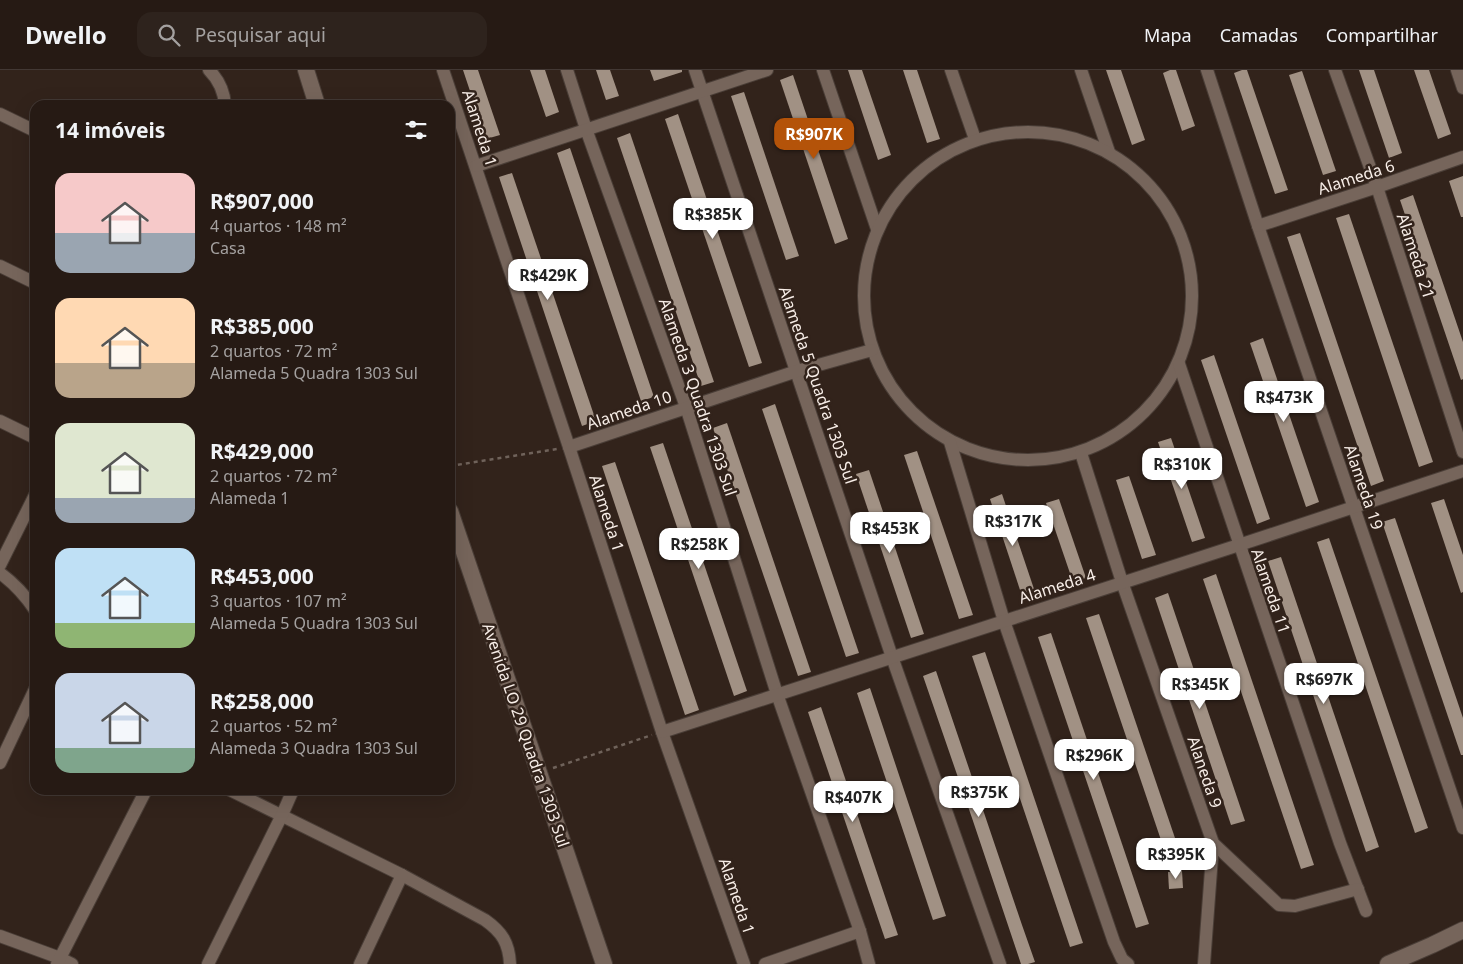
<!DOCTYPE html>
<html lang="pt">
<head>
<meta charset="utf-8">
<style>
  body { margin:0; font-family:"Noto Sans",sans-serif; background:#2e231d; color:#f1f3f6; height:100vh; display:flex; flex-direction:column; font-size:19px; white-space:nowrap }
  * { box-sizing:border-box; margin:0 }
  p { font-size:16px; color:#a4a1a0 }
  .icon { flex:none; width:28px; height:28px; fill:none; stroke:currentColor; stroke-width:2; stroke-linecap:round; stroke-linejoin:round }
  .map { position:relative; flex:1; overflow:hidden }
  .panel { position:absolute; left:30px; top:30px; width:425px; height:695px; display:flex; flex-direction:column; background:#261a14; border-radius:15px; box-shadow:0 5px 20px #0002,0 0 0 1px #423834 }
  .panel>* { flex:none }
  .price { position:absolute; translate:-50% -42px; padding:0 11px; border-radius:10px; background:#fff; color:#222; font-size:16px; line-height:32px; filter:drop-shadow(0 1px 2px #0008) }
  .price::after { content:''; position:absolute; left:50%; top:30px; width:15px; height:11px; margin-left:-8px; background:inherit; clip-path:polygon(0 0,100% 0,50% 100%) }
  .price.selected { background:#b45309; color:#fff }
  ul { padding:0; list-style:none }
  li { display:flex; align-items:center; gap:15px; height:125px; padding:0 25px }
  li span { display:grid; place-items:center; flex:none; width:140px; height:100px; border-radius:15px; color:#555 }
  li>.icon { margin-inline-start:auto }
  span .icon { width:60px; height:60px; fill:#fffc; stroke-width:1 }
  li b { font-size:21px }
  h2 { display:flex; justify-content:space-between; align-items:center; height:60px; padding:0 25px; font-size:21px }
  header { display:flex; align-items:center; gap:30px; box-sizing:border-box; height:70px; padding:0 25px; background:#261a14; border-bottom:1px solid #423834 }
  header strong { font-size:24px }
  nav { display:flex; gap:28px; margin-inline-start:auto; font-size:18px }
  .search { width:350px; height:45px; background:#2e231d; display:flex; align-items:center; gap:12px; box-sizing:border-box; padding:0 18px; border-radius:15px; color:#a4a1a0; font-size:19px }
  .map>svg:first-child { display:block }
  .building { fill:#a19184 }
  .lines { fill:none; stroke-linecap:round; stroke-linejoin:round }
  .minor-casing { stroke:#4a3e37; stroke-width:14 }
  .tertiary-casing { stroke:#4a3e37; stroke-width:18 }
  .path { stroke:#6f625a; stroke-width:2.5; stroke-dasharray:4 4; stroke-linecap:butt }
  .minor { stroke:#76655b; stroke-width:12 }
  .tertiary { stroke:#76655b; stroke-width:16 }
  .labels { text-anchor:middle; stroke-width:5; stroke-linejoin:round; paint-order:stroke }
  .street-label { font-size:16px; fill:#f8eee8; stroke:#32231b }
</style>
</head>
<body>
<header>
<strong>Dwello</strong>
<div class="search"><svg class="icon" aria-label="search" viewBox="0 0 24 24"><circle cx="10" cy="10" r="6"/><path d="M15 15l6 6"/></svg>Pesquisar aqui</div>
<nav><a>Mapa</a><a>Camadas</a><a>Compartilhar</a></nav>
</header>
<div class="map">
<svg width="1463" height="894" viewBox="0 0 1463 894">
  <rect width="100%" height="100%" fill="#32231b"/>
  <g class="building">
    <polygon points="463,0 478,0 500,65 486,69"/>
    <polygon points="530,0 545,0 559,42 546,47"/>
    <polygon points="596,0 610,0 619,26 606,30"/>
    <polygon points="650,0 682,0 682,2 654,11"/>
    <polygon points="848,0 862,0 891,85 878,90"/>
    <polygon points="903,0 917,0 940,69 927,73"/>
    <polygon points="1106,0 1121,0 1145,70 1132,75"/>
    <polygon points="1170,0 1176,0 1195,56 1182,61 1163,3"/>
    <polygon points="1242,0 1247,0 1288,120 1275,124 1234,3"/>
    <polygon points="1359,0 1374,0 1402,83 1389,88"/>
    <polygon points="1414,0 1429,0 1451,64 1438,69"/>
    <polygon points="1302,1 1336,101 1323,105 1289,5"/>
    <polygon points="793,5 848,169 835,174 780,10"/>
    <polygon points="744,22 799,186 786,190 731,26"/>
    <polygon points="678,44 762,293 749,297 665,49"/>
    <polygon points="630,63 714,312 701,316 617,68"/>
    <polygon points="570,78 654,327 641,331 557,83"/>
    <polygon points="512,103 596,351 582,356 499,107"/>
    <polygon points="1463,106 1463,147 1461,147 1449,111"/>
    <polygon points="1413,125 1463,272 1463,309 1461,310 1400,130"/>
    <polygon points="1349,144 1433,392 1419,397 1336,148"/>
    <polygon points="1300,163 1384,411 1371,416 1287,167"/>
    <polygon points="1263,268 1319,432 1306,437 1250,273"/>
    <polygon points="1214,285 1270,449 1257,454 1201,290"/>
    <polygon points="775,334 859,583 846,587 762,339"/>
    <polygon points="727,353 811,602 798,606 713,358"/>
    <polygon points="1171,368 1205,468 1192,472 1158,372"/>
    <polygon points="663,373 747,621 734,626 650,377"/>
    <polygon points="917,381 973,545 959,549 904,385"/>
    <polygon points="615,392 699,640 685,645 602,396"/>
    <polygon points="869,400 924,564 911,568 856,404"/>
    <polygon points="1129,406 1156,485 1142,489 1116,410"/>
    <polygon points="1002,424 1036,525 1023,529 990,429"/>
    <polygon points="1059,429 1086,508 1073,512 1046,433"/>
    <polygon points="1444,429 1463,485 1463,522 1461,523 1431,433"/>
    <polygon points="1395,448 1463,648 1463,685 1461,685 1382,452"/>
    <polygon points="1329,468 1428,758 1415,763 1317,472"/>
    <polygon points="1281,487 1379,777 1366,782 1268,491"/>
    <polygon points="1216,504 1314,795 1301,799 1203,509"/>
    <polygon points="1168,523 1245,751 1231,755 1155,528"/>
    <polygon points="1099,544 1176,771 1163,776 1086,548"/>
    <polygon points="1051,563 1149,854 1136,858 1038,567"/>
    <polygon points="985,582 1083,873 1070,877 972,586"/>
    <polygon points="936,601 1022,855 1035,892 1028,894 1021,894 972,748 923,606"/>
    <polygon points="870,618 946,846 933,850 857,623"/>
    <polygon points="821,637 898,865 885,869 808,642"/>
    <polygon points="1182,801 1183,818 1169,819 1168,802"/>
  </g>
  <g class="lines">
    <defs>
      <g id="minor">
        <path d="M209,0c10,10 15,21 16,35"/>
        <polyline points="443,0 569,377 662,662 744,894"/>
        <polyline points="567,0 586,59 686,337 777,624 860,861 869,894"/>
        <polyline points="695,0 892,587 1000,894"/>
        <polyline points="823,0 877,159"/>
        <polyline points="951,0 975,69"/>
        <polyline points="1081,0 1109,82"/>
        <polyline points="1207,0 1258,156 1463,758"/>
        <polyline points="1335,0 1377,117 1463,382"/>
        <polyline points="1457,0 1463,18"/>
        <polyline points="0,44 35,61"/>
        <circle cx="1028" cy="226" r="164"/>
        <polyline points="476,96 767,0"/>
        <polyline points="1258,156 1377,117 1463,87"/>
        <polyline points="0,196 35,213"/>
        <polyline points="1179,294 1340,773 1366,841"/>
        <polyline points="0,351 35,368"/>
        <polyline points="950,372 1004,551 1114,872 1122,889 1128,894"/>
        <polyline points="569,377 797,301 872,280"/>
        <polyline points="1081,383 1122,512 1213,773 1204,894"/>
        <polyline points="0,495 35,425"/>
        <path d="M0,503c15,11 25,22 35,37"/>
        <polyline points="662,662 1239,475 1463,401"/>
        <polyline points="0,693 35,619"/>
        <path d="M230,720l172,85 83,45c17,12 24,23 25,44"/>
        <polyline points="1213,773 1279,835 1295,836 1358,819"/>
        <polyline points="0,866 60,888 72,894"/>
        <polyline points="57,894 146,720"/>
        <polyline points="208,894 282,745 293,720"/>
        <polyline points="360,894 402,805"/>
        <polyline points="765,894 860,861"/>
      </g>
      <g id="tertiary">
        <polyline points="306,0 317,35"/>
        <polyline points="450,441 604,894"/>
        <polyline points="1388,894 1432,875 1463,860"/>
      </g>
    </defs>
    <use href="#minor" class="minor-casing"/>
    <use href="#tertiary" class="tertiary-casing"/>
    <g class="path">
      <polyline points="450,396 557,379"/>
      <polyline points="553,698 652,665"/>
    </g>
    <use href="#minor" class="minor"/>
    <use href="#tertiary" class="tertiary"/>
  </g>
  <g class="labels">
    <g class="street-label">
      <text transform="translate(480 58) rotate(72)" y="6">Alameda 1</text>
      <text transform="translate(1356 107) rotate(-18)" y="6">Alameda 6</text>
      <text transform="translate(1416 186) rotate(72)" y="6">Alameda 21</text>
      <text transform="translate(818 315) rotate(71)" y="6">Alameda 5 Quadra 1303 Sul</text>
      <text transform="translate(698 327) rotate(71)" y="6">Alameda 3 Quadra 1303 Sul</text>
      <text transform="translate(629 340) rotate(-19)" y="6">Alameda 10</text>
      <text transform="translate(1364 417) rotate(71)" y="6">Alameda 19</text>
      <text transform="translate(607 443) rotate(72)" y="6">Alameda 1</text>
      <text transform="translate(1057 516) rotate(-18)" y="6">Alameda 4</text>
      <text transform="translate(1271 521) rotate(71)" y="6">Alameda 11</text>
      <text transform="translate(526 665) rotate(71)" y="6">Avenida LO 29 Quadra 1303 Sul</text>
      <text transform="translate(1205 702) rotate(71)" y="6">Alaneda 9</text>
      <text transform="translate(737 826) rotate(71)" y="6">Alameda 1</text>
    </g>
  </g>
</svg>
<b class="price selected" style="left:814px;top:90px">R$907K</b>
<b class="price" style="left:713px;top:170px">R$385K</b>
<b class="price" style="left:548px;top:231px">R$429K</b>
<b class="price" style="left:1284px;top:353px">R$473K</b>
<b class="price" style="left:1182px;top:420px">R$310K</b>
<b class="price" style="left:1013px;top:477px">R$317K</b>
<b class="price" style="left:890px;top:484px">R$453K</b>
<b class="price" style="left:699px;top:500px">R$258K</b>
<b class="price" style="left:1324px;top:635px">R$697K</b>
<b class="price" style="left:1200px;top:640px">R$345K</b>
<b class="price" style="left:1094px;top:711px">R$296K</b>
<b class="price" style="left:979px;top:748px">R$375K</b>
<b class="price" style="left:853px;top:753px">R$407K</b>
<b class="price" style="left:1176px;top:810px">R$395K</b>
<section class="panel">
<h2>14 imóveis<svg class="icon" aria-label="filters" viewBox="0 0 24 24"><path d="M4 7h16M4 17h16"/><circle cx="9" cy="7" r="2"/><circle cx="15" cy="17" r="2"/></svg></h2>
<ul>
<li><span style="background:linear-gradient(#f6c9c9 60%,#9aa5b1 0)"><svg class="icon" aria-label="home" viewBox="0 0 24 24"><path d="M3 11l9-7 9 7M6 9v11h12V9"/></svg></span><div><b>R$907,000</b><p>4 quartos · 148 m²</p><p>Casa</p></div></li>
<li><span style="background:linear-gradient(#ffd9b3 65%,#b9a48a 0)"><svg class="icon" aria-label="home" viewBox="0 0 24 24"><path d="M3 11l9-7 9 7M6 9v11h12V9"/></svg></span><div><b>R$385,000</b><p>2 quartos · 72 m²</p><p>Alameda 5 Quadra 1303 Sul</p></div></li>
<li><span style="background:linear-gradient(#dfe7d0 75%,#9aa5b1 0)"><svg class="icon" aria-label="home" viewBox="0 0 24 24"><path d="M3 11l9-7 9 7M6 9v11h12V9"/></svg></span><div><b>R$429,000</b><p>2 quartos · 72 m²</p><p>Alameda 1</p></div></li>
<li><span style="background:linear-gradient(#bfe0f5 75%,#8fb573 0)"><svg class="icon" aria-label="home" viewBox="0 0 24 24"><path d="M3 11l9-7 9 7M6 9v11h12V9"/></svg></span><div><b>R$453,000</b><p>3 quartos · 107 m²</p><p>Alameda 5 Quadra 1303 Sul</p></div></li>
<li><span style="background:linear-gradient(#c9d6e8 75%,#7fa58c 0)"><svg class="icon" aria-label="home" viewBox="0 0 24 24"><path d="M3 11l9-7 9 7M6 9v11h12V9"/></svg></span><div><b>R$258,000</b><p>2 quartos · 52 m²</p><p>Alameda 3 Quadra 1303 Sul</p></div></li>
</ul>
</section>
</div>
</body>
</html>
